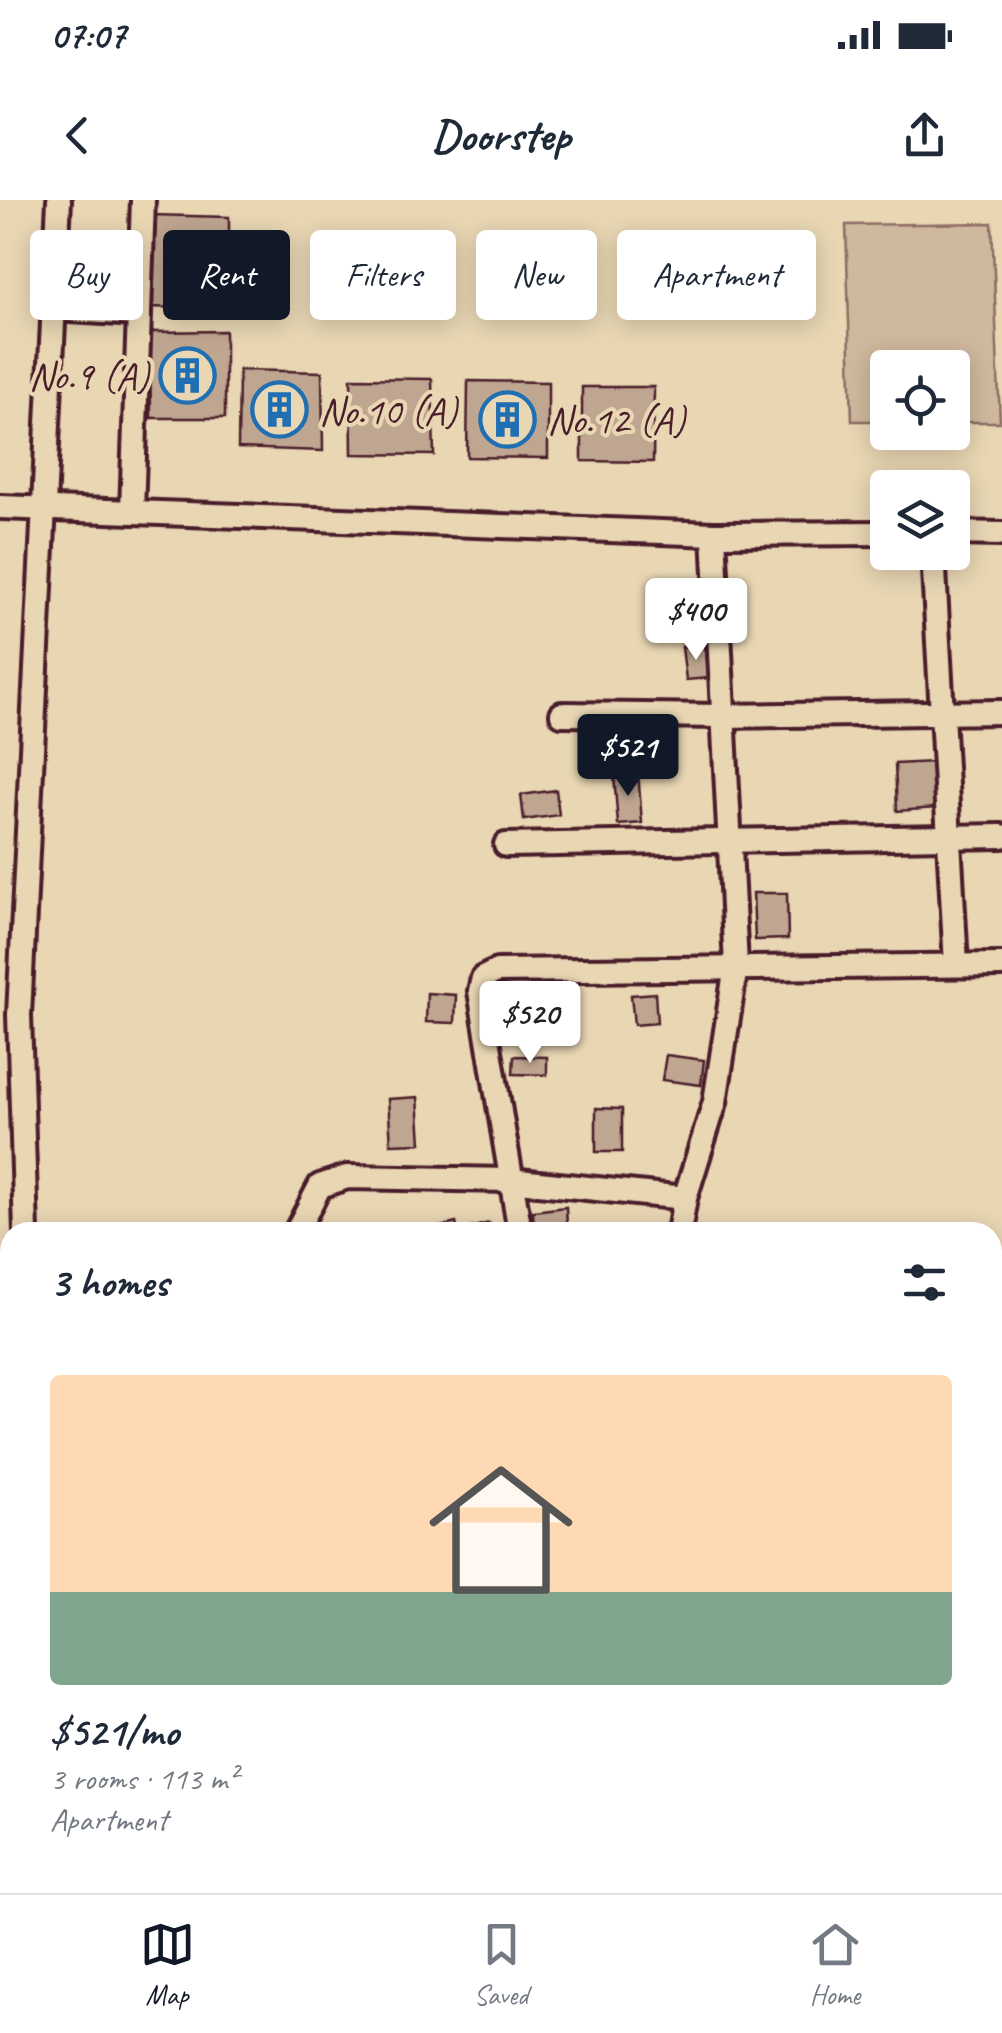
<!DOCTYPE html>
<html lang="en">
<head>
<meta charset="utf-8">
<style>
  body { margin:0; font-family:Caveat,sans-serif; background:#f2f2f3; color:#1f2937; height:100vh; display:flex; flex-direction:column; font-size:38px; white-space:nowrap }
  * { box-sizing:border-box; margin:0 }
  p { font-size:32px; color:#747a83 }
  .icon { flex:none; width:55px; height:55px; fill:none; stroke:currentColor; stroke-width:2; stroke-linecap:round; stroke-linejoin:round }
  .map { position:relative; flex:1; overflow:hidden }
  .drawer { position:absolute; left:0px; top:1022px; width:1002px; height:672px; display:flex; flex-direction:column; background:#fff; border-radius:30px 30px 0 0; box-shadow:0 5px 25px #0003 }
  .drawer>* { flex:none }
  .hud { position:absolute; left:30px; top:30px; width:942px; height:90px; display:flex; gap:20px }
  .controls { position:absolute; left:870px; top:150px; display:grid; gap:20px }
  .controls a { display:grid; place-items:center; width:100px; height:100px; border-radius:10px; background:#fff; box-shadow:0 5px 25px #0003; font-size:50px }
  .price { position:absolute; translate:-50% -85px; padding:0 22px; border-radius:10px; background:#fff; color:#222; font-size:32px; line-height:65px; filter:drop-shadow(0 2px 5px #0008) }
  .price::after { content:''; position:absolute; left:50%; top:60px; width:30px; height:22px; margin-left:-15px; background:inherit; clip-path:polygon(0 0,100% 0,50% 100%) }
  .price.on { background:#111827; color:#fff }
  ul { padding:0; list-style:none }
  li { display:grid; align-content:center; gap:20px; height:530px; padding:0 50px }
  li span { display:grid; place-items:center; height:310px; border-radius:10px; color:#555 }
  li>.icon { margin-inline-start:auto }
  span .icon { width:180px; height:180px; fill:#fffc; stroke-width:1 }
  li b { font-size:42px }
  h2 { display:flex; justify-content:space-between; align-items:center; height:120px; padding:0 50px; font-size:42px }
  .pill { padding:0 35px; border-radius:10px; background:#fff; box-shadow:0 5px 25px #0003; font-size:35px; line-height:90px }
  .pill.on { background:#111827; color:#fff }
  .status { display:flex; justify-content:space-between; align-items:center; height:70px; padding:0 50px; background:#fff; direction:ltr }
  .status svg { height:28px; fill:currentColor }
  header { display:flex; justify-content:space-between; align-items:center; height:130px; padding:0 50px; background:#fff; font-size:45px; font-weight:600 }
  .menu { display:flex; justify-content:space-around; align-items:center; height:140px; border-top:2px solid #e0e1e3; background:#fff; font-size:28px; color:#747a83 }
  .menu a { display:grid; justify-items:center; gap:5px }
  .menu .on { color:#111827 }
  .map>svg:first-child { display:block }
  .green { fill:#cfb99e; stroke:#8c6c64; stroke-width:2.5 }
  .building { fill:#bfa691; stroke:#4a1f2b; stroke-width:2.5 }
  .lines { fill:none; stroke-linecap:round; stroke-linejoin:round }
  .minor-casing { stroke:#4a1f2b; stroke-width:30 }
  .minor { stroke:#e9d7b4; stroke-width:22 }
  .labels { text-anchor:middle; stroke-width:8; stroke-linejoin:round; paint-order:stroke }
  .poi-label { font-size:40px; fill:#4a1f2b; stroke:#e9d7b4; text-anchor:start }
</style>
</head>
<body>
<div class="status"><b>07:07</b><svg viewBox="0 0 49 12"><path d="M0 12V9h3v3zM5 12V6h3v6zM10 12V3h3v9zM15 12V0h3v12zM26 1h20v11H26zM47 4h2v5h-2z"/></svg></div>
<header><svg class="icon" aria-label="back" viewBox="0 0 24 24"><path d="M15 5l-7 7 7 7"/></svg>Doorstep<svg class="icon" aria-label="share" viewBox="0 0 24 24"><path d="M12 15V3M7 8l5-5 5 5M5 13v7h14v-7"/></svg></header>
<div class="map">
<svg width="1002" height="1693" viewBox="0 0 1002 1693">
  <rect width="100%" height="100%" fill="#e9d7b4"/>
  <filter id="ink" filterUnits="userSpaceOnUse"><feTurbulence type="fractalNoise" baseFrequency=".01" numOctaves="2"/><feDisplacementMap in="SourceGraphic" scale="20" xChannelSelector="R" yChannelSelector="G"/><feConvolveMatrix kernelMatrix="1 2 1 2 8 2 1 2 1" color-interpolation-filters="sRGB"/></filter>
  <g filter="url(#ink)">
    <polygon class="green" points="992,23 1000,222 953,222 952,168 888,168 887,221 852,221 846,25"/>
    <g class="building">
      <polygon points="150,15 229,17 229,109 148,107"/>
      <polygon points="225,131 225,218 151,218 150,132"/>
      <polygon points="239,170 322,172 323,251 238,248"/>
      <polygon points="351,178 432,179 434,255 352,254"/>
      <polygon points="468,181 548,182 548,258 467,257"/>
      <polygon points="582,187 654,187 653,262 582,261"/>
      <polygon points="705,445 709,478 686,480 682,447"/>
      <polygon points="933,562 936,608 897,611 895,564"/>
      <polygon points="638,572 642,623 618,625 614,575"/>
      <polygon points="556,590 559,615 524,620 521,595"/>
      <polygon points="753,693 787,693 788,739 755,740"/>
      <polygon points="427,793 456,795 455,823 426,822"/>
      <polygon points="655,793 657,823 634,825 631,795"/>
      <polygon points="666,855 704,860 701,885 662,880"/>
      <polygon points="514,856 547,857 547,875 513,874"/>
      <polygon points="418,897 421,943 391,944 388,899"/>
      <polygon points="596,908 622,909 622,952 596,952"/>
      <polygon points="566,1007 567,1025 534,1029 533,1011"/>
      <polygon points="456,1023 458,1031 489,1023 491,1032 432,1032 431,1029"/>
      <polygon points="1002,1170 1002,1196 992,1196 992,1171"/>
      <polygon points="10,1345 10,1384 0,1348"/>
      <polygon points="0,1358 8,1387 0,1389"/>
      <polygon points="10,1428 10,1478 3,1480 0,1430"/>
      <polygon points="5,1620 10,1636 10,1655 0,1658 0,1622"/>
      <polygon points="47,1685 71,1685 73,1693 50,1693"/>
      <polygon points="311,1685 313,1693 297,1693 295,1687"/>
      <polygon points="543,1685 573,1685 575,1693 544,1693"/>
      <polygon points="576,1685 598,1685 599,1693 577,1693"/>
      <polygon points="768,1685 801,1685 802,1693 769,1693"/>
      <polygon points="814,1685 841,1685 842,1693 814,1693"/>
      <polygon points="859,1685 872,1685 874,1693 861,1693"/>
      <polygon points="948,1685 950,1693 935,1693 934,1687"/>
    </g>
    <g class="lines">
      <defs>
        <g id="minor">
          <polyline points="53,109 139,114"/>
          <polyline points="0,307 714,334 888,333"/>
          <polyline points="132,311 143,0"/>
          <polyline points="952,333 1002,334"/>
          <polyline points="933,352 956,765"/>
          <polyline points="562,514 722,516 1002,512"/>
          <polyline points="506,645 1002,636"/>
          <polyline points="26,1032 19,815 59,0"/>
          <polyline points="296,1032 320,986 347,977 509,980 685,998"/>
          <polyline points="520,1032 480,791 483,778 497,771 1002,765"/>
          <polyline points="679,1032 685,998 715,902 736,766 714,334"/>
          <polyline points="0,1417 10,1414"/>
          <polyline points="992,1454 1002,1513"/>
          <polyline points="152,1685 154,1693"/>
          <polyline points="433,1685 435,1693"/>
          <polyline points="521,1685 521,1693"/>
          <polyline points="0,1689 14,1685"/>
          <polyline points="460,1693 485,1685"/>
        </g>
      </defs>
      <use href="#minor" class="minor-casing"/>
      <use href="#minor" class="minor"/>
    </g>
  </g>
  <defs>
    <symbol id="building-ring" viewBox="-11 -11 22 22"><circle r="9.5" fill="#e9d7b4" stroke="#1f6fb2" stroke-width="1.5"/><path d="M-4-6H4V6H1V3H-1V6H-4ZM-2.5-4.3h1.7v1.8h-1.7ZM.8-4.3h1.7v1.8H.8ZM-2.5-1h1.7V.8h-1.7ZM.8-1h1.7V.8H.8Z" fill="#1f6fb2"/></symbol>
  </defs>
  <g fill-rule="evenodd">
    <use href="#building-ring" x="156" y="144" width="63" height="63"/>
    <use href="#building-ring" x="248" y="178" width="63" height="63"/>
    <use href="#building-ring" x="476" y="188" width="63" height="63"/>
  </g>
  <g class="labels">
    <g class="poi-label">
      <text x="149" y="189" text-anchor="end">No.9 (A)</text>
      <text x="319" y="224">No.10 (A)</text>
      <text x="547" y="233">No.12 (A)</text>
    </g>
  </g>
</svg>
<div class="controls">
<a><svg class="icon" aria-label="locate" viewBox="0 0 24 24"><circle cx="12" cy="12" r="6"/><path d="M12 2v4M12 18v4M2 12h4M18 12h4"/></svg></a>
<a><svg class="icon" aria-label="layers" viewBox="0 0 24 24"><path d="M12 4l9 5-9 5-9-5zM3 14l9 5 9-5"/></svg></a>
</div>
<b class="price" style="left:696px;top:463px">$400</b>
<b class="price on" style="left:628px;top:599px">$521</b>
<b class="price" style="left:530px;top:866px">$520</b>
<div class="hud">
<a class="pill">Buy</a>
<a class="pill on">Rent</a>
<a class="pill">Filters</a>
<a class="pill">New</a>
<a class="pill">Apartment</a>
</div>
<section class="drawer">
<h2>3 homes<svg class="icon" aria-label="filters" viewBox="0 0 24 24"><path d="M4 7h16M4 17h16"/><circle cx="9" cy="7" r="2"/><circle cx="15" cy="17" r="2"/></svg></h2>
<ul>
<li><span style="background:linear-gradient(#ffd9b3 70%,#7fa58c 0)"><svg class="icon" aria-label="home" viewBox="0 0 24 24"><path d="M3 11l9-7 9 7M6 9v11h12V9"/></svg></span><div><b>$521/mo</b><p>3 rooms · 113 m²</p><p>Apartment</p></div></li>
</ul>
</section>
</div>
<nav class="menu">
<a class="on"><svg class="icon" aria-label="map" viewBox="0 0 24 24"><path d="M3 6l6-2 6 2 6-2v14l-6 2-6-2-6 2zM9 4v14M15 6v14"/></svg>Map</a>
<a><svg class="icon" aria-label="saved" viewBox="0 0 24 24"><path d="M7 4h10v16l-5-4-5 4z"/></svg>Saved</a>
<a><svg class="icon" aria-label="home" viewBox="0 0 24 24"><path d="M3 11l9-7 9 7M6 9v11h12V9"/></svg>Home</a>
</nav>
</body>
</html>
